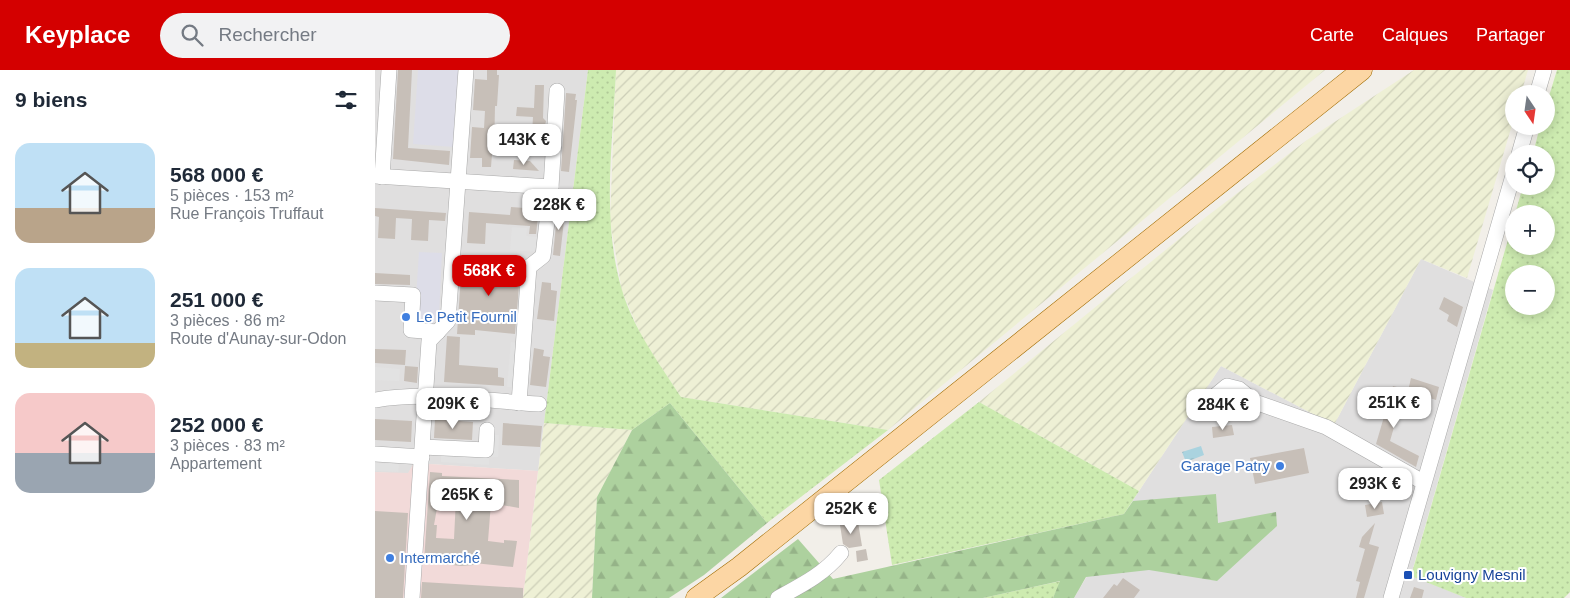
<!DOCTYPE html>
<html lang="fr">
<head>
<meta charset="utf-8">
<style>
  body { margin:0; font-family:Helvetica,sans-serif; background:#f2f2f3; color:#1f2937; height:100vh; display:flex; flex-direction:column; font-size:19px; white-space:nowrap }
  * { box-sizing:border-box; margin:0 }
  p { font-size:16px; color:#747a83 }
  .icon { flex:none; width:28px; height:28px; fill:none; stroke:currentColor; stroke-width:2; stroke-linecap:round; stroke-linejoin:round }
  .map { position:relative; flex:1; overflow:hidden }
  .side { display:flex; flex-direction:column; background:#fff; width:375px }
  .side>* { flex:none }
  .needle { width:32px; rotate:167deg }
  .tools { position:absolute; left:1130px; top:15px; display:grid; gap:10px }
  .tools a { display:grid; place-items:center; width:50px; height:50px; border-radius:50%; background:#fff; box-shadow:0 2px 12px #0003; font-size:25px }
  .price { position:absolute; translate:-50% -42px; padding:0 11px; border-radius:10px; background:#fff; color:#222; font-size:16px; line-height:32px; filter:drop-shadow(0 1px 2px #0008) }
  .price::after { content:''; position:absolute; left:50%; top:30px; width:15px; height:11px; margin-left:-8px; background:inherit; clip-path:polygon(0 0,100% 0,50% 100%) }
  .price.on { background:#d40000; color:#fff }
  ul { padding:0; list-style:none }
  li { display:flex; align-items:center; gap:15px; height:125px; padding:0 15px }
  li span { display:grid; place-items:center; flex:none; width:140px; height:100px; border-radius:15px; color:#555 }
  li>.icon { margin-inline-start:auto }
  span .icon { width:60px; height:60px; fill:#fffc; stroke-width:1 }
  li b { font-size:21px }
  h2 { display:flex; justify-content:space-between; align-items:center; height:60px; padding:0 15px; font-size:21px }
  header { display:flex; align-items:center; gap:30px; box-sizing:border-box; height:70px; padding:0 25px; background:#d40000; color:#fff }
  header strong { font-size:24px }
  nav { display:flex; gap:28px; margin-inline-start:auto; font-size:18px }
  .search { width:350px; height:45px; background:#f2f2f3; display:flex; align-items:center; gap:12px; box-sizing:border-box; padding:0 18px; border-radius:28px; color:#747a83; font-size:19px }
  main { display:flex; flex:1; min-height:0 }
  .map>svg:first-child { display:block }
  .residential { fill:#e0dfdf }
  .commercial { fill:#f2dad9 }
  .farmland { fill:url(#farmland-furrows) }
  .grass { fill:url(#grass-dots); fill-rule:evenodd }
  .forest { fill:url(#forest-firs) }
  .parking { fill:#e2e2e2 }
  .plaza { fill:#dddde8 }
  .water { fill:url(#water-ripples) }
  .building { fill:#c7bfb8; fill-rule:evenodd }
  .lines { fill:none; stroke-linecap:round; stroke-linejoin:round }
  .minor-casing { stroke:#a9a9a9; stroke-width:16 }
  .major-casing { stroke:#a06b00; stroke-width:21 }
  .minor { stroke:#fff; stroke-width:15 }
  .major { stroke:#fcd6a4; stroke-width:20 }
  .shop-dot { fill:#3f7fe0; stroke:#fff; stroke-width:2 }
  .transit-dot { fill:#1a4fb4; stroke:#fff; stroke-width:2 }
  .labels { text-anchor:middle; stroke-width:4; stroke-linejoin:round; paint-order:stroke }
  .shop-label { font-size:15px; fill:#366cbe; stroke:#fff; text-anchor:start }
  .transit-label { font-size:15px; fill:#164399; stroke:#fff; text-anchor:start }
</style>
</head>
<body>
<header>
<strong>Keyplace</strong>
<div class="search"><svg class="icon" aria-label="search" viewBox="0 0 24 24"><circle cx="10" cy="10" r="6"/><path d="M15 15l6 6"/></svg>Rechercher</div>
<nav><a>Carte</a><a>Calques</a><a>Partager</a></nav>
</header>
<main>
<section class="side">
<h2>9 biens<svg class="icon" aria-label="filters" viewBox="0 0 24 24"><path d="M4 7h16M4 17h16"/><circle cx="9" cy="7" r="2"/><circle cx="15" cy="17" r="2"/></svg></h2>
<ul>
<li><span style="background:linear-gradient(#bfe0f5 65%,#b9a48a 0)"><svg class="icon" aria-label="home" viewBox="0 0 24 24"><path d="M3 11l9-7 9 7M6 9v11h12V9"/></svg></span><div><b>568 000 €</b><p>5 pièces · 153 m²</p><p>Rue François Truffaut</p></div></li>
<li><span style="background:linear-gradient(#bfe0f5 75%,#c2b280 0)"><svg class="icon" aria-label="home" viewBox="0 0 24 24"><path d="M3 11l9-7 9 7M6 9v11h12V9"/></svg></span><div><b>251 000 €</b><p>3 pièces · 86 m²</p><p>Route d'Aunay-sur-Odon</p></div></li>
<li><span style="background:linear-gradient(#f6c9c9 60%,#9aa5b1 0)"><svg class="icon" aria-label="home" viewBox="0 0 24 24"><path d="M3 11l9-7 9 7M6 9v11h12V9"/></svg></span><div><b>252 000 €</b><p>3 pièces · 83 m²</p><p>Appartement</p></div></li>
</ul>
</section>
<div class="map">
<svg width="1195" height="528" viewBox="0 0 1195 528">
  <defs>
    <pattern id="farmland-furrows" width="10" height="10" patternUnits="userSpaceOnUse" patternTransform="scale(1.25)"><rect width="10" height="10" fill="#eef0d5"/><path d="M-1 1l2-2M0 10L10 0M9 11l2-2" fill="none" stroke="#ccceb7"/></pattern>
    <pattern id="grass-dots" width="8" height="8" patternUnits="userSpaceOnUse" patternTransform="scale(1.25)"><rect width="8" height="8" fill="#cdebb0"/><path d="M2 2h.1M6 6h.1" fill="none" stroke="#b0c997" stroke-width="1.8" stroke-linecap="round"/></pattern>
    <pattern id="forest-firs" width="22" height="20" patternUnits="userSpaceOnUse" patternTransform="scale(1.25)"><rect width="22" height="20" fill="#add19e"/><path d="M5 1l3.5 6h-7zM16 11l3.5 6h-7z" fill="#95b388"/></pattern>
    <pattern id="water-ripples" width="26" height="14" patternUnits="userSpaceOnUse" patternTransform="scale(1.25)"><rect width="26" height="14" fill="#aad3df"/><path d="M2 4q2-2 4 0t4 0M15 11q2-2 4 0t4 0" fill="none" stroke="#92b5bf"/></pattern>
  </defs>
  <rect width="100%" height="100%" fill="#f2efe9"/>
  <g class="residential">
    <polygon points="0,0 213,0 163,401 39,393 33,404 0,402"/>
    <polygon points="1046,189 1118,220 1036,505 1091,528 699,528 749,444 846,296 959,355"/>
  </g>
  <polygon class="commercial" points="39,393 163,401 148,528 0,528 0,402 33,403"/>
  <g class="farmland">
    <polygon points="241,0 950,0 513,360 306,327 268,270 247,221 235,150"/>
    <polygon points="1039,0 1153,0 1146,24 1139,24 1139,48 1092,208 1046,189 959,355 846,296 764,421 604,332 831,147 932,70"/>
    <polygon points="169,353 257,360 222,427 217,528 148,528"/>
  </g>
  <g class="grass">
    <path d="M213,0h28c-3,73 -15,150 6,220 12,40 37,73 59,107l207,33 -121,93 -97,-120 -38,27 -88,-7z"/>
    <path d="M1182,0h13v522l-6,6h-98l-55,-22 103,-357v27h32v-32h-31l8,-28h23v-32h-13l7,-28h6v-20zM1139,204h32v32h-32z"/>
    <polygon points="604,332 764,421 749,444 517,495 504,410"/>
    <polygon points="686,511 678,528 608,528"/>
  </g>
  <g class="forest">
    <polygon points="295,333 392,453 329,505 294,528 217,528 222,427 257,360"/>
    <polygon points="841,424 843,453 901,442 902,456 842,511 774,500 711,507 699,528 678,528 685,511 608,528 346,528 423,469 458,509 749,444 758,431"/>
  </g>
  <g class="parking">
    <polygon points="137,157 152,158 151,166 164,167 163,182 135,180"/>
    <polygon points="136,272 143,273 140,317 132,317"/>
    <polygon points="0,297 25,299 24,311 0,310"/>
    <polygon points="117,365 124,365 123,387 116,387"/>
    <polygon points="66,385 114,387 114,395 66,392"/>
    <polygon points="0,393 24,394 23,402 0,401"/>
  </g>
  <g class="plaza">
    <polygon points="43,0 84,0 79,77 38,74"/>
    <polygon points="44,182 67,183 64,247 53,258 39,257"/>
  </g>
  <polygon class="water" points="826,376 829,385 811,392 807,382"/>
  <g class="building">
    <polygon points="23,0 37,0 33,78 75,81 74,95 18,89"/>
    <polygon points="112,0 122,0 122,5 124,5 122,36 120,36 119,84 117,84 116,97 107,97 107,88 95,88 97,57 109,58 110,41 98,40 100,9 112,10"/>
    <polygon points="160,15 169,15 168,48 171,51 166,74 140,72 140,63 157,64 158,47 141,46 142,37 159,38"/>
    <polygon points="191,23 201,24 200,30 202,30 194,102 186,101"/>
    <polygon points="139,90 155,91 164,101 138,99"/>
    <polygon points="183,135 188,136 188,141 190,142 185,186 178,185"/>
    <polygon points="136,137 164,139 161,164 154,164 155,156 111,153 110,174 92,173 94,142 135,145"/>
    <polygon points="0,138 71,143 70,151 54,150 53,171 36,170 37,149 21,148 20,169 3,168 4,147 0,146"/>
    <polygon points="87,190 146,192 140,264 100,260 100,265 82,264"/>
    <polygon points="0,203 35,205 35,215 0,214"/>
    <polygon points="167,212 176,213 176,220 182,221 179,251 162,249"/>
    <polygon points="1069,227 1088,237 1082,257 1072,251 1074,245 1064,239"/>
    <polygon points="72,266 85,267 84,295 123,298 123,307 129,308 129,316 69,312"/>
    <polygon points="159,278 169,280 168,286 175,287 171,317 155,315"/>
    <polygon points="0,279 31,280 30,295 0,293"/>
    <polygon points="30,296 43,297 42,313 29,311"/>
    <polygon points="1036,308 1064,317 1061,330 1033,321"/>
    <polygon points="1018,316 1030,319 1015,371 1044,386 1041,397 1001,374"/>
    <polygon points="856,327 866,333 854,352 844,346"/>
    <polygon points="0,349 37,351 36,372 0,370"/>
    <polygon points="60,349 98,352 97,370 59,368"/>
    <polygon points="128,353 167,356 165,377 127,375"/>
    <polygon points="857,355 859,365 838,368 837,357"/>
    <polygon points="929,378 934,403 880,414 875,388"/>
    <path d="M55,402l12,1v3l77,4v28l-28,-5 -3,38 16,2v-3l13,1 -4,26 -39,-4v2l-13,1 -37,-4zM64,427l17,1 -2,41 -18,-1 1,-13h-3z"/>
    <polygon points="1007,432 1009,444 992,447 990,435"/>
    <polygon points="0,441 33,443 28,528 0,528"/>
    <polygon points="483,452 487,476 474,478 468,474 465,455"/>
    <polygon points="1000,453 994,474 1004,477 989,528 981,528 985,512 981,511 990,479 984,477 987,467"/>
    <polygon points="491,479 493,490 482,492 481,481"/>
    <polygon points="748,508 765,520 759,528 728,528 739,514 742,516"/>
    <polygon points="47,512 148,518 148,528 46,528"/>
    <polygon points="1039,517 1049,520 1047,528 1035,528"/>
  </g>
  <g class="lines">
    <defs>
      <g id="minor">
        <polyline points="1162,24 1169,0"/>
        <polyline points="1144,84 1152,56"/>
        <polyline points="0,106 176,117"/>
        <polyline points="7,107 14,0"/>
        <polyline points="0,223 38,225 36,260 63,262"/>
        <path d="M0,330c51,-9 112,1 164,4"/>
        <polyline points="834,331 852,316 864,319 880,332 951,357 1048,412"/>
        <polyline points="144,333 154,197 168,186 176,117 182,21"/>
        <polyline points="48,377 111,380 112,360"/>
        <polyline points="0,384 47,387"/>
        <polyline points="37,528 54,271 73,251 91,0"/>
        <path d="M403,528c24,-13 46,-24 63,-45"/>
        <polyline points="1016,528 1139,102"/>
      </g>
      <polyline id="major" points="321,528 364,497 987,0"/>
    </defs>
    <use href="#minor" class="minor-casing"/>
    <use href="#major" class="major-casing"/>
    <use href="#minor" class="minor"/>
    <use href="#major" class="major"/>
  </g>
  <g class="shop-dot">
    <circle cx="31" cy="247" r="5"/>
    <circle cx="905" cy="396" r="5"/>
    <circle cx="15" cy="488" r="5"/>
  </g>
  <rect class="transit-dot" x="1028" y="500" width="10" height="10" rx="2.5"/>
  <g class="labels">
    <g class="shop-label">
      <text x="41" y="252">Le Petit Fournil</text>
      <text x="895" y="401" text-anchor="end">Garage Patry</text>
      <text x="25" y="493">Intermarché</text>
    </g>
    <g class="transit-label">
      <text x="1043" y="510">Louvigny Mesnil</text>
    </g>
  </g>
</svg>
<div class="tools">
<a><svg class="needle" viewBox="-14 -14 28 28"><path d="M0-13l5 13h-10z" fill="#e53935"/><path d="M0 13l5-13h-10z" fill="#747a83"/></svg></a>
<a><svg class="icon" aria-label="locate" viewBox="0 0 24 24"><circle cx="12" cy="12" r="6"/><path d="M12 2v4M12 18v4M2 12h4M18 12h4"/></svg></a>
<a>+</a>
<a>−</a>
</div>
<b class="price" style="left:149px;top:96px">143K €</b>
<b class="price" style="left:184px;top:161px">228K €</b>
<b class="price on" style="left:114px;top:227px">568K €</b>
<b class="price" style="left:1019px;top:359px">251K €</b>
<b class="price" style="left:78px;top:360px">209K €</b>
<b class="price" style="left:848px;top:361px">284K €</b>
<b class="price" style="left:1000px;top:440px">293K €</b>
<b class="price" style="left:92px;top:451px">265K €</b>
<b class="price" style="left:476px;top:465px">252K €</b>
</div>
</main>
</body>
</html>
